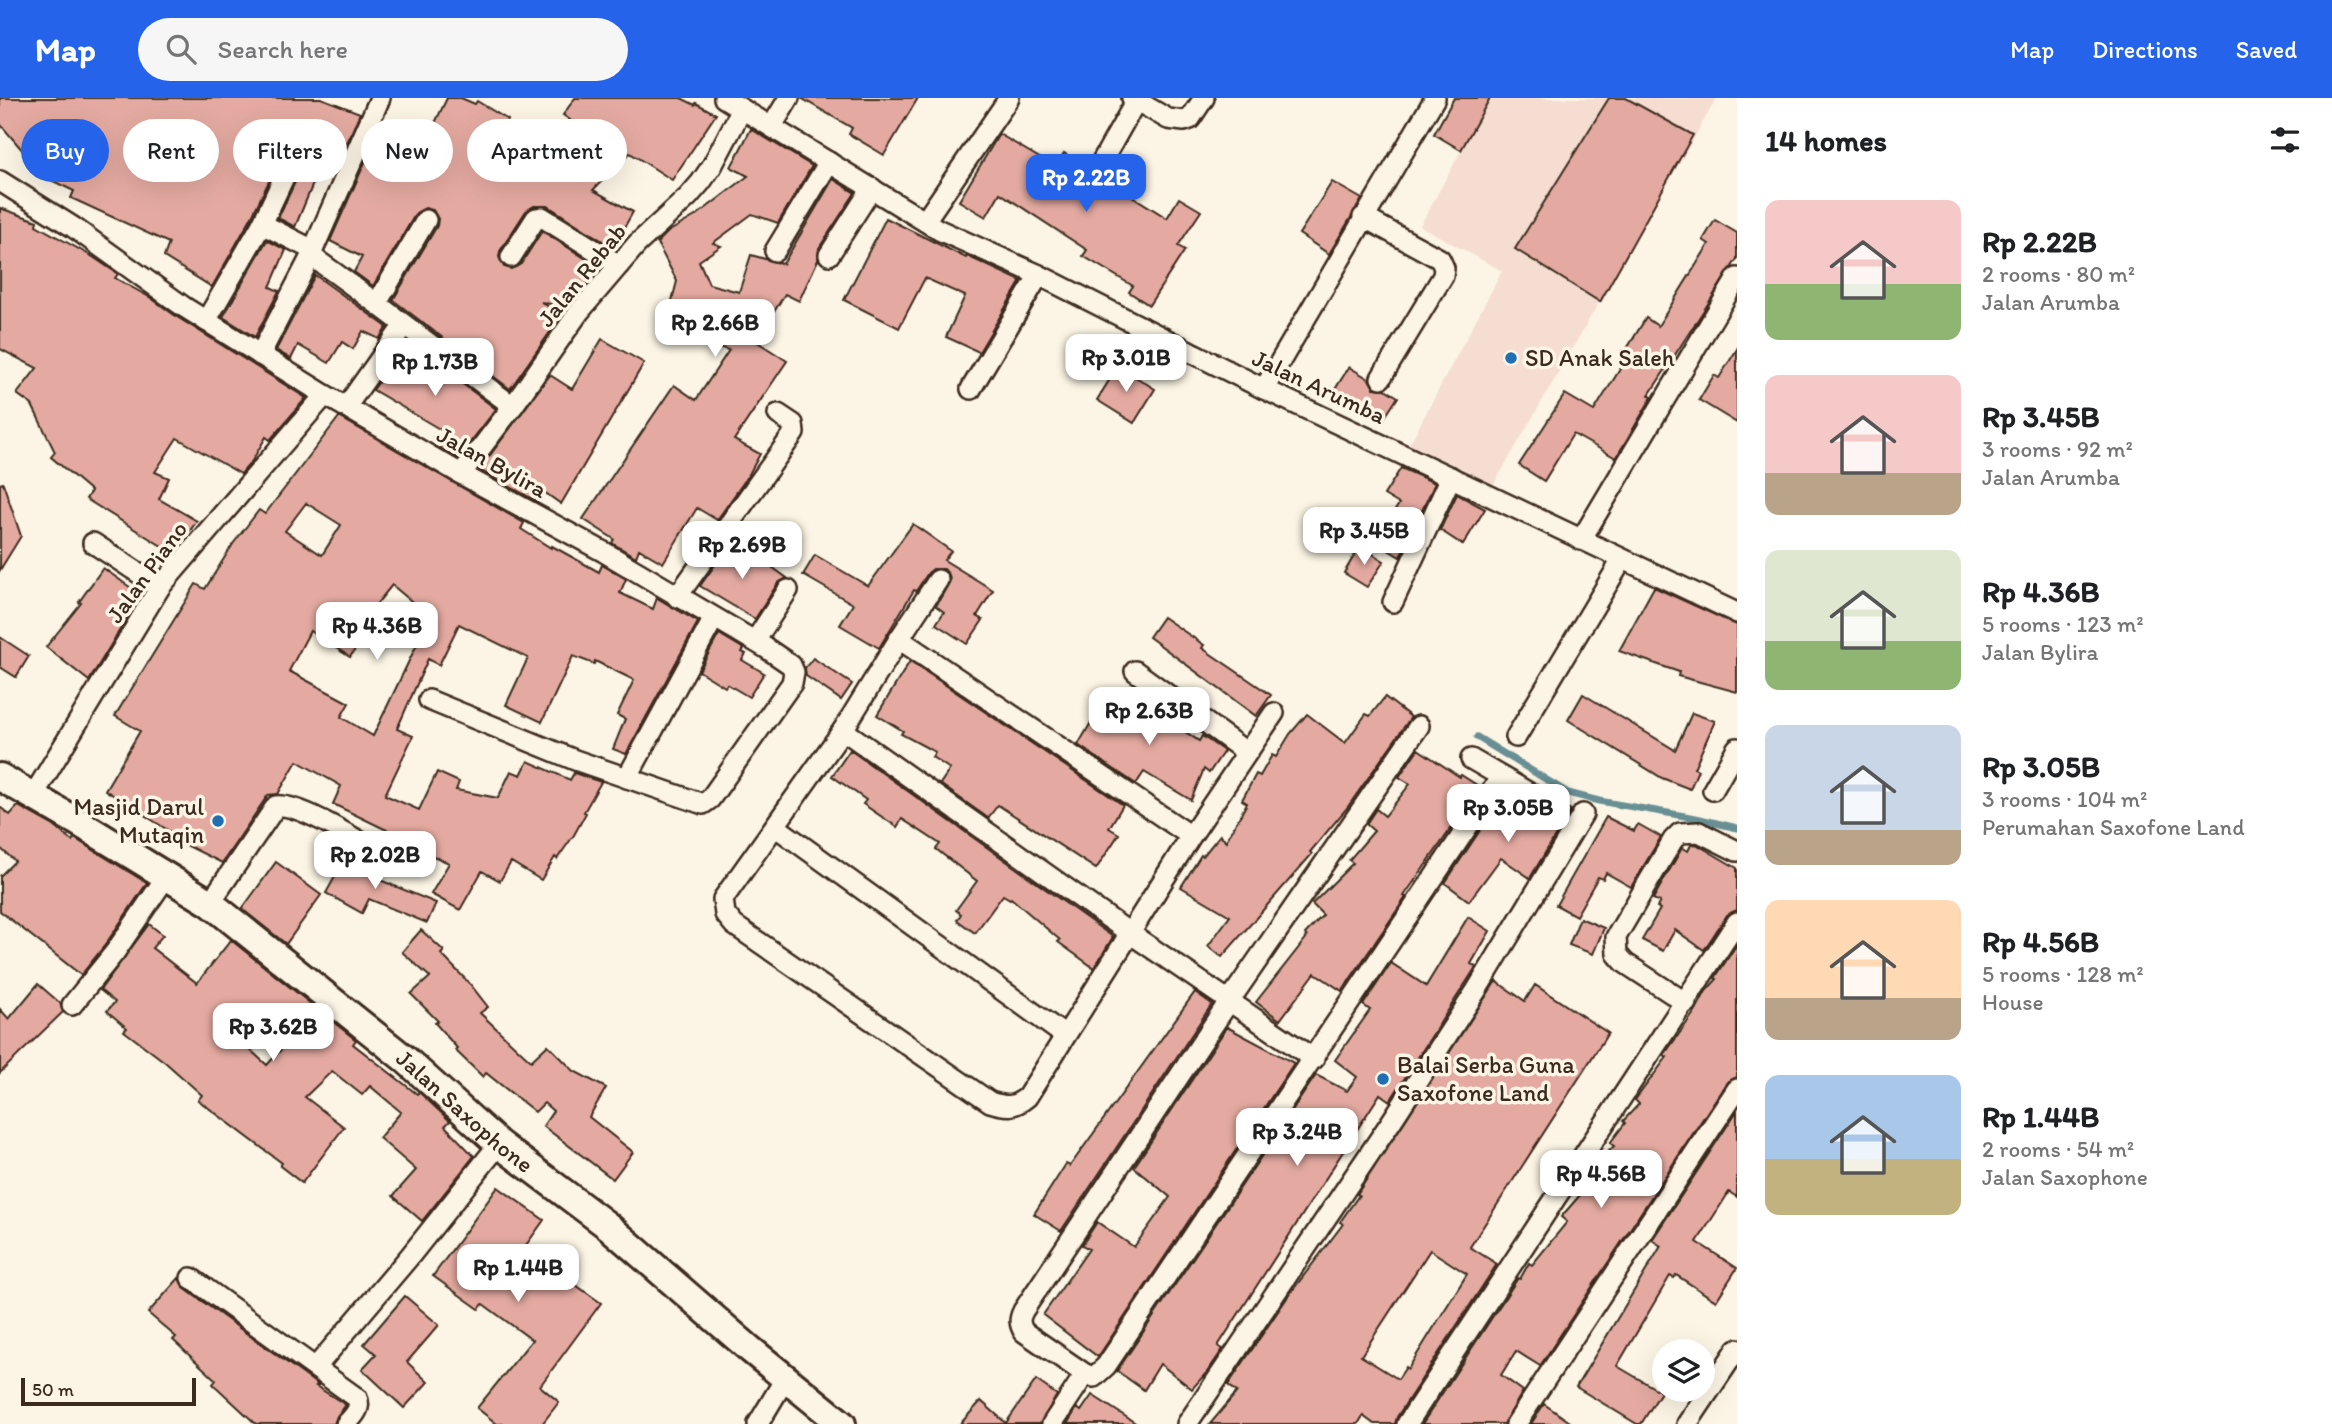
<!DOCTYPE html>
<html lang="en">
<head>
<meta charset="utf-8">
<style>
  body { margin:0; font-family:Itim,sans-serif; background:#f6f6f6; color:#202124; height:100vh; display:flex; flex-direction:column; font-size:26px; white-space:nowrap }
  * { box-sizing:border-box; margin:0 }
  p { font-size:23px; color:#757577 }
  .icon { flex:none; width:38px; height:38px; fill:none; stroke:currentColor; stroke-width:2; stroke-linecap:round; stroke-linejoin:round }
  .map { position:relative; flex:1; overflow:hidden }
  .drawer { display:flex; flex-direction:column; background:#fff; width:595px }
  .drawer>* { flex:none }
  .top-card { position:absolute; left:21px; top:21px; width:665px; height:63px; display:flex; gap:14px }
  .controls { position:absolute; left:1652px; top:1241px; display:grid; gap:14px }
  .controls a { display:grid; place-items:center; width:63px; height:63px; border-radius:50%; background:#fff; box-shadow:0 7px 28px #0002; font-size:35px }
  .scale { position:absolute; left:21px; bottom:18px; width:175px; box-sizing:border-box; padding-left:7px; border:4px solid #3b2a1e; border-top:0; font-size:19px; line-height:24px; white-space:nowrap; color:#3b2a1e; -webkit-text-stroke:5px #fcf5e5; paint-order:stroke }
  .price { position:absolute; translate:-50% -60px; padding:0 16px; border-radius:14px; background:#fff; color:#222; font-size:23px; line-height:46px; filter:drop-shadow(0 2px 4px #0008) }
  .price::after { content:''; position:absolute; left:50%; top:42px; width:21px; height:16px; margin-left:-10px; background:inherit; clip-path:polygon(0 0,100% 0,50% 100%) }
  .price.current { background:#2563eb; color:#fff }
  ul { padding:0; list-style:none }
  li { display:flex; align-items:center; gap:21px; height:175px; padding:0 28px }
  li span { display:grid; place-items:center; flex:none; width:196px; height:140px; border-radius:14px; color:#555 }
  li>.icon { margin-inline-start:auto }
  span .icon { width:84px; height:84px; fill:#fffc; stroke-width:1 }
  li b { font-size:30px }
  h2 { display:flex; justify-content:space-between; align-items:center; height:84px; padding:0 28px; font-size:30px }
  .pill { padding:0 24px; border-radius:32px; background:#fff; box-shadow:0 7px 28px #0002; font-size:24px; line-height:63px }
  .pill.current { background:#2563eb; color:#fff }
  header { display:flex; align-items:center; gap:42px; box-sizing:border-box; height:98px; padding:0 35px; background:#2563eb; color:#fff }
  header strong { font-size:33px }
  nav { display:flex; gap:38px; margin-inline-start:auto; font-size:24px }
  .search { width:490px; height:63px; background:#f6f6f6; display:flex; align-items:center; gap:18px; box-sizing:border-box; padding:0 24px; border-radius:38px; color:#757577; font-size:26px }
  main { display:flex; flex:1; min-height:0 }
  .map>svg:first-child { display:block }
  .built { fill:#f5ded1 }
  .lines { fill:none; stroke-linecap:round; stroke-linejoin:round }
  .stream { stroke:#678f94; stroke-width:7 }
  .building { fill:#e4aaa1; stroke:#3b2a1e; stroke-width:2; fill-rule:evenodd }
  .street-casing { stroke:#3b2a1e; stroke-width:24 }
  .secondary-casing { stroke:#3b2a1e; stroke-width:32 }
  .street { stroke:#fcf5e5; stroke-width:19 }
  .secondary { stroke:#fcf5e5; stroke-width:26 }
  .poi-dot { fill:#1f6fb2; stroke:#fcf5e5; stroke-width:2.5 }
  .labels { text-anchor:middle; stroke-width:7; stroke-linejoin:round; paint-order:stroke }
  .street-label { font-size:24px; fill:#3b2a1e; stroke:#fcf5e5 }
  .poi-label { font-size:24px; fill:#3b2a1e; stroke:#fcf5e5; text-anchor:start }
</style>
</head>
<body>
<header>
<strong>Map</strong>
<div class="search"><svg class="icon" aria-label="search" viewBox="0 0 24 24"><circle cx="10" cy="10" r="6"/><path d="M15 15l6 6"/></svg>Search here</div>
<nav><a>Map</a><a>Directions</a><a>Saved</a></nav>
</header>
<main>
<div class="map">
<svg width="1737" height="1326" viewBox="0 0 1737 1326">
  <rect width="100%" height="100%" fill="#fcf5e5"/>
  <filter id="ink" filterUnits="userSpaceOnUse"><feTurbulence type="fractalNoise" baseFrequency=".0143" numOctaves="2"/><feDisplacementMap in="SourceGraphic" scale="14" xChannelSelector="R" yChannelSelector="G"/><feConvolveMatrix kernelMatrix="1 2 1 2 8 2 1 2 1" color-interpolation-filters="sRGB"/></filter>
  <g filter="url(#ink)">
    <polygon class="built" points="1490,0 1717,0 1493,388 1409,347 1502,173 1420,128"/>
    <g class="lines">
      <polyline class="stream" points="1477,639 1568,695 1599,703 1696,720 1737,730"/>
    </g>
    <g class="building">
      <polygon points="0,0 321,0 360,15 347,45 319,34 301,75 315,81 295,129 278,120 297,80 298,73 291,64 278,65 251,120 212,189 164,159 169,145 71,100 74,93 32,73 35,67 0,26"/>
      <polygon points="447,0 461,0 475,6 477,3 508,22 498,37 537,62 570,22 563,17 575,0 681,0 695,7 696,5 716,16 672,82 630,55 593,92 633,114 621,135 616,132 609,147 548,108 534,108 526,113 500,153 499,159 504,169 511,171 521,166 542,133 599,169 567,210 541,204 562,217 510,291 393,202 437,128 438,121 433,112 425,110 416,115 373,188 354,174 362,159 330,143 381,28 424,48"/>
      <polygon points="801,0 918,0 884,57 849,36 852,30"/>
      <polygon points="1454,0 1490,0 1461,52 1434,36"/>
      <polygon points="1609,0 1626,0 1693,37 1600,204 1515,151"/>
      <polygon points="751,31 812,68 778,125 752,116 713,145 721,148 699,163 709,186 739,194 751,157 783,166 833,81 855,95 819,150 818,162 799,203 785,196 756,243 787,263 734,342 760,356 748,378 717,422 697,410 663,465 639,451 636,459 612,445 614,441 583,421 674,287 696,302 729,252 664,235 677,183 657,145 668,134 697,117 748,78 731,69"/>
      <polygon points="999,36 1055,69 1064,55 1085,69 1086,78 1090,82 1098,84 1105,81 1167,120 1179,100 1201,113 1178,148 1185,152 1149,207 1129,194 1133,188 1083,158 1087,152 1000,95 986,119 959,103"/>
      <polygon points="1332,84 1362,101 1329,156 1299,136"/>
      <polygon points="0,110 37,123 36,127 93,159 118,176 115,180 151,200 177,219 306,300 270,342 266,339 252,363 241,376 177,340 155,374 169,380 159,401 197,423 173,455 86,401 91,393 51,359 55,354 32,307 17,296 37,270 0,251"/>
      <polygon points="886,120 966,160 967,158 1021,183 979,254 946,239 965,198 925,180 899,230 844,202"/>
      <polygon points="1715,122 1737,135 1737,161 1649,297 1652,299 1616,360 1573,336 1544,383 1519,367 1565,296 1594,313 1622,268 1618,265 1646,220 1658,228 1709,146 1703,142"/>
      <polygon points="267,142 286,152 270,189 279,193 255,239 223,219"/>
      <polygon points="315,177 387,229 379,241 363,233 353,251 342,244 329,265 298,247 291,261 276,252"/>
      <polygon points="602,241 644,265 561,406 544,394 538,404 479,372 550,277 572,291"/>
      <polygon points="407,244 496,311 458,360 440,350 448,336 373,292"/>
      <polygon points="1737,251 1737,325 1699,302 1714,277 1719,280"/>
      <polygon points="1118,268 1155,291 1134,325 1097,302"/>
      <polygon points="1349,269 1369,281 1374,290 1385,291 1398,299 1383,322 1334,293"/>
      <path d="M339,319l185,106 -3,6 30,19 1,-2 47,26 3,-7 24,14 -6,14 33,16 4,-11 41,24 -72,132 -13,-5 12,-30 -8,-4 17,-35 -39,-19 -1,3 -21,-8 -31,66 -36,-17 22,-47 -69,-34 -20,41 -11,-6 -31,70 16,7 -28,59 34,15 18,-38 22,10 -3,8 42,8 13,-27 10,4 7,-14 42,19 4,-7 27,9 -17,30 2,1 -12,22 -17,24 -2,-2 -14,23 -30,-18 -11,19 -18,-10 -22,39 -29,-16 18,-31 -54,-24 2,-4 -64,-31 8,-18 -44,-25 -19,33 -10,1 -46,68 -50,-25 2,-4 -69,-44 35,-59 -25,-15 81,-132 9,5 28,-45 26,-34 6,4zM306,405l35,22 -19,30 -37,-24zM392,487l38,32 -57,119 -32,-19 8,-14 -60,-32 21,-40 40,26 12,-18 -9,-6z"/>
      <polygon points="1401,370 1435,385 1400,459 1375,444 1399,406 1384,397"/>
      <polygon points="3,385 21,438 0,472 0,386"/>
      <polygon points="1457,396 1485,411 1463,447 1440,432"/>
      <polygon points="913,426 951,453 944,462 993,492 977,518 983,522 967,546 936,526 944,514 936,508 950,483 949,477 944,471 933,471 928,475 916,493 914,492 879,550 840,527 853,506 803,477 815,457 868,488"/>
      <polygon points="730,446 763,466 765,464 787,480 778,485 755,521 700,488"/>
      <polygon points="1360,448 1384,463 1367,489 1344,475"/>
      <polygon points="103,470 141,497 89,583 46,549 81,505 79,504"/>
      <polygon points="1654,489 1737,527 1737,594 1678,578 1679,574 1619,553"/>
      <polygon points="1163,519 1204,547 1202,550 1271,597 1256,618 1149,539"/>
      <polygon points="719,536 744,551 742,554 746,556 742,562 764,575 749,599 727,586 725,589 699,573"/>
      <polygon points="0,539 29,558 16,579 0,569"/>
      <polygon points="813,560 852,586 841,602 806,578 805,570"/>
      <polygon points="910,563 1123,707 1109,730 1119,736 1096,771 998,707 988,720 940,686 950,671 932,659 935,654 901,636 903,633 877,617"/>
      <polygon points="1127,594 1199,643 1202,638 1224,653 1209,675 1204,671 1191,702 1144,674 1136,686 1078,647 1097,614 1108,620"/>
      <polygon points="1583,596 1675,652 1692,615 1715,623 1694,670 1698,672 1690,691 1662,680 1568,622"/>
      <polygon points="1385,599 1411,619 1347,710 1310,754 1312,756 1222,859 1208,848 1230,818 1181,789 1201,757 1203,758 1220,737 1226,743 1247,705 1242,702 1256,676 1260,678 1272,657 1276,659 1290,636 1307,616 1345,645 1366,616 1370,618"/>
      <polygon points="1418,651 1460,679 1461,677 1480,689 1404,798 1406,799 1342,893 1315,875 1280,922 1256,904 1307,839 1305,836 1323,817 1312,806 1353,765 1349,762 1374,733 1366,726 1376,711 1385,718 1410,686 1399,679"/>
      <polygon points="850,652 1113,839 1094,870 1058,844 1060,842 1011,800 1010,801 1003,797 975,835 957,822 961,816 956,812 977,783 936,751 940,746 902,721 897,729 863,706 866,702 832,678"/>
      <polygon points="1545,696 1571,712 1530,780 1501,760 1469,803 1445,785 1499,704 1529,721"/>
      <polygon points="18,708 54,728 72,743 74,740 147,785 105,847 81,877 0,813 0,778 15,763 0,750 0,709 10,717"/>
      <polygon points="1606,719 1634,733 1638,726 1661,739 1631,789 1606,775 1603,781 1598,779 1576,818 1556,807"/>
      <polygon points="1696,746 1737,770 1737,812 1727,817 1704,852 1675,832 1663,853 1642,842 1660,811 1657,809 1660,804 1653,801 1682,750 1688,753 1691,747"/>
      <polygon points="347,757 383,777 380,782 436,805 427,825 369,801 362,815 326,795"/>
      <polygon points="276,764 321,797 286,846 242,811"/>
      <polygon points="1468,819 1490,833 1471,866 1476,869 1390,1003 1380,996 1218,1248 1223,1251 1208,1273 1192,1291 1160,1266 1144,1292 1117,1273 1316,977 1347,993 1357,979 1335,962 1370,912 1363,907 1391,865 1426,888"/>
      <polygon points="1580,820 1604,830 1593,856 1569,847"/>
      <path d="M149,826l14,11 -11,13 45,35 34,-43 125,100 -3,4 64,50 2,-2 31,29 -5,5 29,30 -52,65 -29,-25 23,-26 -37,-32 22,-26 -31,-26 -8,9 -30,-24 -27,26 39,30 -42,56 -22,-17 2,-3 -84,-63 4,-5 -37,-33 -41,-31 3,-3 -20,-17 8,-9 -15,-12zM265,911l31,24 -29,32 -31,-28z"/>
      <polygon points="421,832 444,853 441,856 470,886 488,909 480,915 531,963 548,947 574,973 606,990 589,1019 633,1054 613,1081 543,1028 553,1013 544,1005 535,1014 486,975 483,979 455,952 457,950 435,925 438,923 411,896 430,879 402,854"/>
      <polygon points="1737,846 1737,979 1727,984 1540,1268 1516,1253 1501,1277 1523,1293 1504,1326 1422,1326 1518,1180 1520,1181 1529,1165 1532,1167 1567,1124 1561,1119 1600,1074 1594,1069 1614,1048 1610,1045 1625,1025 1623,1023 1639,1006 1635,1002 1667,959 1664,957 1696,912 1706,893 1717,881 1715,880"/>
      <path d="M1496,883l29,20 10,-16 73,48 -138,214 27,17 -100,153 -2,7h-21l-11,-8 -5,8h-148l27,-32 -9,-7 61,-90 54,-71 -3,-2 19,-27 -2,-1zM1430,1152l37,24 -59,95 -2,-2 -8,12 -37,-23z"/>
      <polygon points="38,886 60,905 63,914 0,975 0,911 9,921"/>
      <polygon points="1195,894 1212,906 1061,1133 1034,1116 1066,1066 1070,1068"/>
      <polygon points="1227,929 1294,965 1098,1259 1043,1217 1089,1151 1082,1147 1097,1124 1134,1149 1170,1099 1134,1069"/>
      <polygon points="1737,1013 1737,1099 1729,1094 1697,1144 1737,1170 1716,1203 1676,1177 1674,1180 1670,1178 1617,1268 1661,1294 1641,1326 1637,1326 1576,1289 1661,1148 1652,1142"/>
      <polygon points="498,1089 544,1122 524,1150 601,1205 540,1288 559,1304 542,1326 497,1326 477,1310 532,1242 483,1206 479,1211 433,1178"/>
      <polygon points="179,1180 184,1190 318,1287 316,1288 346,1307 337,1318 334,1326 256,1326 213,1286 216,1282 173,1242 176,1239 148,1215"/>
      <polygon points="405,1198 439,1227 407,1264 428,1284 404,1310 362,1271 376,1256 364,1246"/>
      <polygon points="1036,1282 1057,1297 1040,1326 960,1326 981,1303 1006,1325"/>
      <polygon points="1092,1297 1137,1326 1067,1326 1077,1310 1081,1313"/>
      <polygon points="1544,1306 1573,1326 1531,1326"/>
    </g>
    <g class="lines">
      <defs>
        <g id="street">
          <polyline points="724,0 939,132 1039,177 1264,291 1737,515"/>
          <polyline points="1132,0 1168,21 1184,23 1190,21 1204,0"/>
          <polyline points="772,28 789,0"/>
          <polyline points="1097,72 1136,3"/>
          <polyline points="0,83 73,129 184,209 325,297 461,376 604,454 766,550 791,567 794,574 792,585 710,701 703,706 575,662 429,602"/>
          <polyline points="1363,119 1440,161 1444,170 1443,178 1381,280"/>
          <polyline points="925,123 1009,0"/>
          <path d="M262,126l51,26 -2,6c69,48 134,101 202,150"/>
          <polyline points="313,152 380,0"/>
          <polyline points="775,153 829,64"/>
          <polyline points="829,157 872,90"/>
          <polyline points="511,159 536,120 542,119 619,167"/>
          <polyline points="377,205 426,122"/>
          <polyline points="206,223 262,126 286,75"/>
          <polyline points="260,257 311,158"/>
          <polyline points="971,291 1039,177"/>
          <polyline points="1264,291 1435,0"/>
          <polyline points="346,309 404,227"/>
          <polyline points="461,376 513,308 579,214 637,146 688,99 701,84 712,68 742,11"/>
          <polyline points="1581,442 1737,180"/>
          <polyline points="93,445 160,489"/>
          <polyline points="677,499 794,335 793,326 778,316"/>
          <polyline points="1393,504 1451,379"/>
          <polyline points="899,541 938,482"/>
          <polyline points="755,543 788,492"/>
          <polyline points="1135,573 1246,654"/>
          <path d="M1419,628l-189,274 -207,311c-4,8 -4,13 1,21l61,42 9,3 12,-11 395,-589"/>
          <polyline points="843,632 1131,836 1314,961"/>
          <polyline points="1516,639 1622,462"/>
          <polyline points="1471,661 1531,696"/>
          <polyline points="627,680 714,520"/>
          <polyline points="1713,692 1737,650"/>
          <polyline points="33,698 160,489 325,297"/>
          <polyline points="776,729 1064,937"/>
          <path d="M1191,738l-292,-197 -56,91 -120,169 2,15 9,11 256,177c16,5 24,6 37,-5l164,-261 83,-123"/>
          <path d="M210,805l66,-97c24,-3 82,35 105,48"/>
          <polyline points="1686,905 1625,865 1617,856 1616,839 1673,742 1680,735 1699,734 1737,753"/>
          <polyline points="72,907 115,854 166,779"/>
          <path d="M191,1180l166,120c5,10 -4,19 -11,26"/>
          <polyline points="316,1269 410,1158 499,1046"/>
          <polyline points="758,1326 786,1279"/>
          <polyline points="1052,1326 1085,1276"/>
          <polyline points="1187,1326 1391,1024 1476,893 1583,716"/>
          <polyline points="1407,1326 1737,824"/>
          <polyline points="1516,1326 1737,991"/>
          <polyline points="1687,1326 1737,1251"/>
        </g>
        <g id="secondary">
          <path id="s1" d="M0,679l76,44 134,82 195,156 94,85 109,82 143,124 91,74"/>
        </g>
      </defs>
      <use href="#street" class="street-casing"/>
      <use href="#secondary" class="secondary-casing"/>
      <use href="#street" class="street"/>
      <use href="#secondary" class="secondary"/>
    </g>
  </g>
  <g class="poi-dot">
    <circle cx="1511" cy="260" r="7"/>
    <circle cx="218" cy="723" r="7"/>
    <circle cx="1383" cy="981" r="7"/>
  </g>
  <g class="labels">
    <g class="street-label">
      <text transform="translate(582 177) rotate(-51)" y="8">Jalan Rebab</text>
      <text transform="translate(1319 289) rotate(25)" y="8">Jalan Arumba</text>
      <text transform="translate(492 364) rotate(29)" y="8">Jalan Bylira</text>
      <text transform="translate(147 474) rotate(-54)" y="8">Jalan Piano</text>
      <text dy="8" stroke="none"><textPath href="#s1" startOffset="574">Jalan Saxophone</textPath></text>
    </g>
    <g class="poi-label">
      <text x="1525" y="268">SD Anak Saleh</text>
      <text x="204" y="717" text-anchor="end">Masjid Darul<tspan x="204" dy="28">Mutaqin</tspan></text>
      <text x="1397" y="975">Balai Serba Guna<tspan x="1397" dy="28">Saxofone Land</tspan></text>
    </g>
  </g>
</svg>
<div class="controls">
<a><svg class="icon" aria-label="layers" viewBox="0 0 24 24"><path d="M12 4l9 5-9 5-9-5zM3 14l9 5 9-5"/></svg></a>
</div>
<div class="scale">50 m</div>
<b class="price current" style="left:1086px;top:116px">Rp 2.22B</b>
<b class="price" style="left:715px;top:261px">Rp 2.66B</b>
<b class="price" style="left:1126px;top:296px">Rp 3.01B</b>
<b class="price" style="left:435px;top:300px">Rp 1.73B</b>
<b class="price" style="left:1364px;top:469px">Rp 3.45B</b>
<b class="price" style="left:742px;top:483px">Rp 2.69B</b>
<b class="price" style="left:377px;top:564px">Rp 4.36B</b>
<b class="price" style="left:1149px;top:649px">Rp 2.63B</b>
<b class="price" style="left:1508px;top:746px">Rp 3.05B</b>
<b class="price" style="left:375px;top:793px">Rp 2.02B</b>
<b class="price" style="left:273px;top:965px">Rp 3.62B</b>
<b class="price" style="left:1297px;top:1070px">Rp 3.24B</b>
<b class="price" style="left:1601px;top:1112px">Rp 4.56B</b>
<b class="price" style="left:518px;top:1206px">Rp 1.44B</b>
<div class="top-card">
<a class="pill current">Buy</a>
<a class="pill">Rent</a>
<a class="pill">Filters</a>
<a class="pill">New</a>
<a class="pill">Apartment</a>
</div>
</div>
<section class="drawer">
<h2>14 homes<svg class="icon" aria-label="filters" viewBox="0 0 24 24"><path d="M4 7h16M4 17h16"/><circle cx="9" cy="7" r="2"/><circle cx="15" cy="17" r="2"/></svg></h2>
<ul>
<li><span style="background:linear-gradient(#f6c9c9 60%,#8fb573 0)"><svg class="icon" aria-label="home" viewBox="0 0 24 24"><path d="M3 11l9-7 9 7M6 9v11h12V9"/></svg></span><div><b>Rp 2.22B</b><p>2 rooms · 80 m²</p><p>Jalan Arumba</p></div></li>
<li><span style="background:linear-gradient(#f6c9c9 70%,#b9a48a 0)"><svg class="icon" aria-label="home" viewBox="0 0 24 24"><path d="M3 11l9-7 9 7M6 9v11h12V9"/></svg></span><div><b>Rp 3.45B</b><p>3 rooms · 92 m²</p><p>Jalan Arumba</p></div></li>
<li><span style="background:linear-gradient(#dfe7d0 65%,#8fb573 0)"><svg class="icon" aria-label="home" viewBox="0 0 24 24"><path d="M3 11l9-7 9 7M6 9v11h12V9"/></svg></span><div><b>Rp 4.36B</b><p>5 rooms · 123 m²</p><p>Jalan Bylira</p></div></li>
<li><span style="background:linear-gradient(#c9d6e8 75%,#b9a48a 0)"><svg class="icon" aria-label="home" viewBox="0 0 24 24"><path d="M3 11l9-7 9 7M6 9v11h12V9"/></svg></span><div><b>Rp 3.05B</b><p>3 rooms · 104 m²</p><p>Perumahan Saxofone Land</p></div></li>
<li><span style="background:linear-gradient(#ffd9b3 70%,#b9a48a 0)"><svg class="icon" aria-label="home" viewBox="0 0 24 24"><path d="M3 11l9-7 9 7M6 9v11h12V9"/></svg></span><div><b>Rp 4.56B</b><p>5 rooms · 128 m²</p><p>House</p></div></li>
<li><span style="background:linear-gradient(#a9c7e8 60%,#c2b280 0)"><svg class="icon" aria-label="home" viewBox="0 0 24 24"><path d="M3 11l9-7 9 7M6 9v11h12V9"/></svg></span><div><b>Rp 1.44B</b><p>2 rooms · 54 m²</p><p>Jalan Saxophone</p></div></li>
</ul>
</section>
</main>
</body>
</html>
